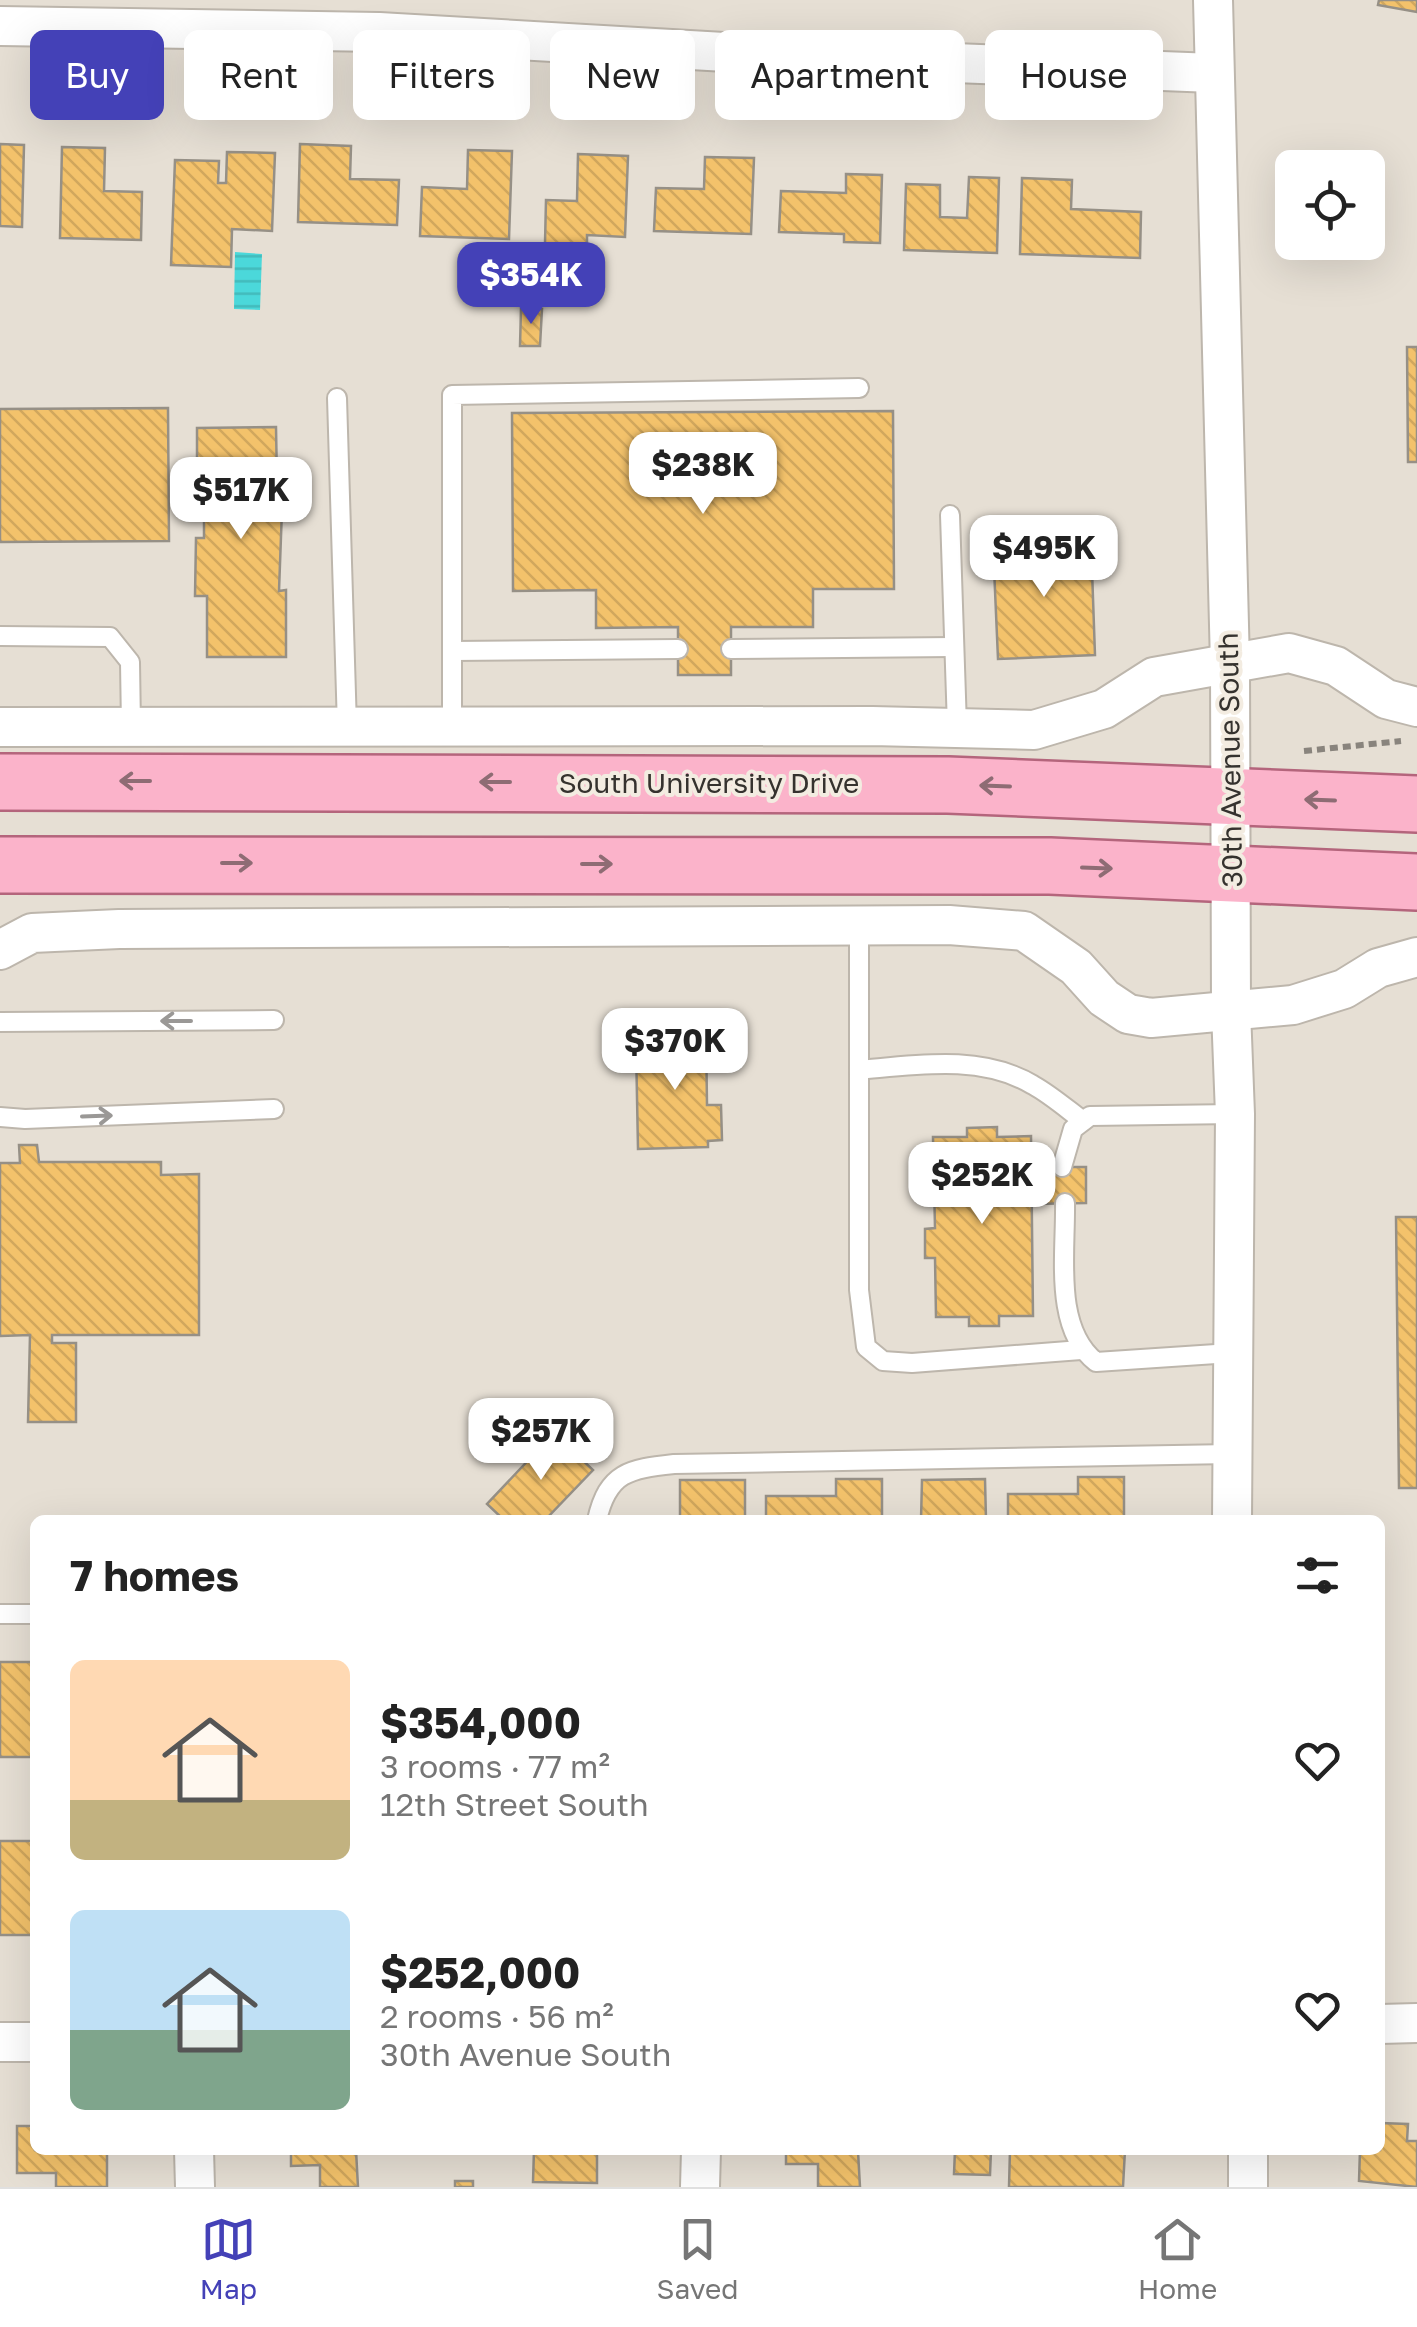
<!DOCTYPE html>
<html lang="en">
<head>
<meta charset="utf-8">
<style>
  body { margin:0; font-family:"Golos Text",sans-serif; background:#f2f2f2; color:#222; height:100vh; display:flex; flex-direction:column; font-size:38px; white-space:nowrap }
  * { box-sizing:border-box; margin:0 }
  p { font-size:32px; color:#767676 }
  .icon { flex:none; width:55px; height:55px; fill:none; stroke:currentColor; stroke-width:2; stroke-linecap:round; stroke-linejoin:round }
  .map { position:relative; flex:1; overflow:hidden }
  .side { position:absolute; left:30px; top:1515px; width:1355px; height:640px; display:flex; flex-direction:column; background:#fff; border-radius:15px; box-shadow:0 10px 40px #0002 }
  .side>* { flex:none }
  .hud { position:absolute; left:30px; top:30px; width:1358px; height:90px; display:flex; gap:20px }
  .fabs { position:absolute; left:1275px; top:150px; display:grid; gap:20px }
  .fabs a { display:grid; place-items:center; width:110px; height:110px; border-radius:15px; background:#fff; box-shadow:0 10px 40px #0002; font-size:50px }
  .price { position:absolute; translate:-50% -85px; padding:0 22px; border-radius:20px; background:#fff; color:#222; font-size:32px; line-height:65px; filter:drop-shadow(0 2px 5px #0008) }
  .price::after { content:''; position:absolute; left:50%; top:60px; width:30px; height:22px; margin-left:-15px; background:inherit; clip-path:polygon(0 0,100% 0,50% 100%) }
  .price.active { background:#4441b7; color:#fff }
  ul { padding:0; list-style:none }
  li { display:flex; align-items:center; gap:30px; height:250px; padding:0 40px }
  li span { display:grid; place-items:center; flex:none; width:280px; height:200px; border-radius:15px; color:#555 }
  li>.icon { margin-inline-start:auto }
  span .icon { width:120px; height:120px; fill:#fffc; stroke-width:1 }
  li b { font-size:42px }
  h2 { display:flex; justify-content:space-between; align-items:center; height:120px; padding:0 40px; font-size:42px }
  .chip { padding:0 35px; border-radius:15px; background:#fff; box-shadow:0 10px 40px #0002; font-size:35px; line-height:90px }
  .chip.active { background:#4441b7; color:#fff }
  .menu { display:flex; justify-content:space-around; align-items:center; height:140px; border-top:2px solid #e0e0e0; background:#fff; font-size:28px; color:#767676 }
  .menu a { display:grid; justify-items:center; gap:5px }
  .menu .active { color:#4441b7 }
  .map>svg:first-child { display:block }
  .water { fill:url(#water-rules) }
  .building { fill:url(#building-back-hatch); stroke:#969086; stroke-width:2.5 }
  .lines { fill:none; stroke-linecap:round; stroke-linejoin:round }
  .service-casing { stroke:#bdb6ac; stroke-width:22 }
  .minor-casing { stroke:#bdb6ac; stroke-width:42 }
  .primary-casing { stroke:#b4657c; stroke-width:60 }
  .path { stroke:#89847d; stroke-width:6; stroke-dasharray:8 5; stroke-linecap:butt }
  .service { stroke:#fff; stroke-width:18 }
  .minor { stroke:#fff; stroke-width:38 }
  .primary { stroke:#fbb3ca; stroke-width:55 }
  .oneway { stroke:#8e6c74 }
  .oneway2 { stroke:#9a9896 }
  .labels { text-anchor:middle; stroke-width:8; stroke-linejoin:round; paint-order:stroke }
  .street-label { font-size:28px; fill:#35322e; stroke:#f3ece1 }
</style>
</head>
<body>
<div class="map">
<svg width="1417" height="2187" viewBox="0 0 1417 2187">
  <defs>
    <pattern id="water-rules" width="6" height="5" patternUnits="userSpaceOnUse" patternTransform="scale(2.5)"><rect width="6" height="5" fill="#4bd8da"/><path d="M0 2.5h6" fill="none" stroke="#42babb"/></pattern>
    <pattern id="building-back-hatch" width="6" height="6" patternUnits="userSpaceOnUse" patternTransform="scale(2.5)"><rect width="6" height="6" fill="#f3c26b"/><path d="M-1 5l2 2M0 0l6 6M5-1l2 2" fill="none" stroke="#d1a75d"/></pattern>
  </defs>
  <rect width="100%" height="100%" fill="#e6dfd4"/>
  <polygon class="water" points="235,252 262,254 260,310 234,309"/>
  <g class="building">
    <polygon points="1379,0 1417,0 1417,12 1378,5"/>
    <polygon points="0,144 24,145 22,227 0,226"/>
    <polygon points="300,144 351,146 350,179 399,180 397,225 298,222"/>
    <polygon points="62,147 105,148 104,191 142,192 141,240 60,238"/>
    <polygon points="468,150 512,151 509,239 420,236 422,187 467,189"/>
    <polygon points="227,152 275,153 272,231 232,229 231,267 171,265 175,160 219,161 218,183 226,183"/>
    <polygon points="578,154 628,156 625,237 587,235 587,244 545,243 546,200 577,201"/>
    <polygon points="705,157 754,158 751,234 654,231 656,188 704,189"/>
    <polygon points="846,174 882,175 880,243 844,242 844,234 779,232 781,191 846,193"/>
    <polygon points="969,177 999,178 997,253 904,250 906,184 940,185 940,217 967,218"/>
    <polygon points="1022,178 1072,180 1071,209 1141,212 1140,258 1020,254"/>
    <polygon points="521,309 542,309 540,346 520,346"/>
    <polygon points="1407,347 1417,347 1417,462 1408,462"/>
    <polygon points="168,408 169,541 0,542 0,409"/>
    <polygon points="893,411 894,589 813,589 813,627 731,627 731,675 678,675 678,627 596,628 596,590 513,591 512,413"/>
    <polygon points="276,427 277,482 283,482 279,591 286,590 286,657 207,657 207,596 195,596 196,538 204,538 204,493 197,493 197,428"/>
    <polygon points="1091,541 1095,655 998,659 993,545"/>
    <polygon points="706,1031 707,1105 721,1105 722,1140 708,1141 708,1147 638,1149 636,1046 654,1045 654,1032"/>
    <polygon points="997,1127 997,1137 1031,1136 1033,1316 999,1316 999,1326 969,1326 969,1317 936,1317 935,1258 925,1258 925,1229 935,1228 933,1137 967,1137 967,1128"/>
    <polygon points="19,1145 37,1145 39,1162 161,1162 161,1175 199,1174 199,1335 52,1335 52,1343 76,1343 76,1422 28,1422 30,1335 0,1336 0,1163 20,1163"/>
    <polygon points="1032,1167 1086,1167 1086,1203 1033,1204"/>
    <polygon points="1396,1217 1417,1217 1417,1488 1399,1488"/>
    <polygon points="554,1433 593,1470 545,1520 504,1520 487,1504"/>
    <polygon points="1078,1477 1124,1477 1124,1520 1008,1520 1008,1494 1078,1494"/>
    <polygon points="836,1479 882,1479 882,1520 766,1520 766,1496 836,1496"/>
    <polygon points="985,1479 986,1520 921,1520 922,1480"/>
    <rect x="680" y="1480" width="65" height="40"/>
    <rect x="0" y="1662" width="35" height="95"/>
    <rect x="0" y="1841" width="35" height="94"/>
    <polygon points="1380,2123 1408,2124 1407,2141 1417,2141 1417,2187 1359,2181 1360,2150 1380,2150"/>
    <polygon points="17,2126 35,2126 35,2150 107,2152 107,2187 56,2187 56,2173 17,2173"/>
    <polygon points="291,2150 356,2150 358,2187 320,2187 320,2165 291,2166"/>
    <polygon points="534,2150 614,2150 614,2153 597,2153 597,2183 533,2182"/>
    <polygon points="786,2150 865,2150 858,2151 860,2187 818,2187 818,2164 786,2164"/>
    <polygon points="955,2150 991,2150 990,2175 954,2174"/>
    <polygon points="1010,2150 1125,2150 1123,2187 1009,2187"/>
    <rect x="455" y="2181" width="18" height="6"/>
  </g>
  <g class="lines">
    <defs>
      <g id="service">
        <polyline points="337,398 347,727"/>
        <polyline points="950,515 957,727"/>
        <polyline points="0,636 110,637 130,662 131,727"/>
        <polyline points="731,649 954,647"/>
        <polyline points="453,651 678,649"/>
        <polyline points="452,726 452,395 859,388"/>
        <polyline points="859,925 859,1290 866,1347 883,1361 912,1363 1081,1350"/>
        <polyline points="0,1022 274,1020"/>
        <path d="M859,1070c57,-5 122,-16 174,15 18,10 34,24 50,36"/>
        <polyline points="0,1117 25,1119 274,1109"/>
        <polyline points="1062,1167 1073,1129 1090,1116 1235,1114"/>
        <path d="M1065,1203c1,50 -12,125 31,159l135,-9"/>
        <path d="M597,1520c11,-48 32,-51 77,-56l557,-10"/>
        <polyline points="0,1614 35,1614"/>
      </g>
      <g id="minor">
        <polyline points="1213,0 1230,664 1231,1011 1235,1114 1232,1520"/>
        <polyline points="0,26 379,32 828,58 1213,73"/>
        <polyline points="0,727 872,726 1034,730 1104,709 1154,677 1289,653 1336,666 1386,699 1417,707"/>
        <polyline points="0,950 32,933 119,929 949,925 1024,931 1076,967 1104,998 1128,1014 1151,1018 1293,1005 1344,989 1378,968 1417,957"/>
        <polyline points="1380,2024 1417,2023"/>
        <polyline points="0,2042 35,2042"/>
        <polyline points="194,2150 195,2187"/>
        <polyline points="700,2187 701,2150"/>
        <polyline points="1248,2187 1248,2150"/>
      </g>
      <g id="primary">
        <polyline points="0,782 948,785 1417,804"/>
        <polyline points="0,865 1050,866 1417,882"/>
      </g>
    </defs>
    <use href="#service" class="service-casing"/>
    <use href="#minor" class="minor-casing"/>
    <use href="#primary" class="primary-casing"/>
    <polyline class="path" points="1304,751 1401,741"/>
    <use href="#service" class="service"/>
    <use href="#minor" class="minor"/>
    <use href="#primary" class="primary"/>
  </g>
  <defs><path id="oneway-shaft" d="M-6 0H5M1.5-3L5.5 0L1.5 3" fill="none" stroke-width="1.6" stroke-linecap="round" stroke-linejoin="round" transform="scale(2.5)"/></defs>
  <g class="oneway">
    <use href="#oneway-shaft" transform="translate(135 781) rotate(180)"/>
    <use href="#oneway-shaft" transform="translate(495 782) rotate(-180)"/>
    <use href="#oneway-shaft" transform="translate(995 786) rotate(-178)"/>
    <use href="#oneway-shaft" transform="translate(1320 800) rotate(-178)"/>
    <use href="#oneway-shaft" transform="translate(237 863)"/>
    <use href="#oneway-shaft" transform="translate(597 864)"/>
    <use href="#oneway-shaft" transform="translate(1097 868) rotate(2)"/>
  </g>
  <g class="oneway2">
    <use href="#oneway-shaft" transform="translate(176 1021) rotate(180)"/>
    <use href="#oneway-shaft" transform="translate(97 1116) rotate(-2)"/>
  </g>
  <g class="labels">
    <g class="street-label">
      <text transform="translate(1230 760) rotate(-91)" y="10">30th Avenue South</text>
      <text x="709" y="793">South University Drive</text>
    </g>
  </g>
</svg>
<div class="fabs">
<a><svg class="icon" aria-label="locate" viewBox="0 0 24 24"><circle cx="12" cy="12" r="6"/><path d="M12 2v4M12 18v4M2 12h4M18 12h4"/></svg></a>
</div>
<b class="price active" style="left:531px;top:327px">$354K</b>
<b class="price" style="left:703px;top:517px">$238K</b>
<b class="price" style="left:241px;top:542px">$517K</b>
<b class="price" style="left:1044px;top:600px">$495K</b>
<b class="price" style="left:675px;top:1093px">$370K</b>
<b class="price" style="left:982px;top:1227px">$252K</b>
<b class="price" style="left:541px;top:1483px">$257K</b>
<div class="hud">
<a class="chip active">Buy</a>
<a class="chip">Rent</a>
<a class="chip">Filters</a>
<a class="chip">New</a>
<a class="chip">Apartment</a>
<a class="chip">House</a>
</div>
<section class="side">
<h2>7 homes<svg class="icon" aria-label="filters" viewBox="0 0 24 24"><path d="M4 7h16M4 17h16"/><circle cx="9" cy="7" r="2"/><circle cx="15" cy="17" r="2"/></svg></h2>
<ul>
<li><span style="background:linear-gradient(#ffd9b3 70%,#c2b280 0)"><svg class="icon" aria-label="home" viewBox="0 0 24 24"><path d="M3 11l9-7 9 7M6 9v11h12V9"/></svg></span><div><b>$354,000</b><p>3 rooms · 77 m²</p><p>12th Street South</p></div><svg class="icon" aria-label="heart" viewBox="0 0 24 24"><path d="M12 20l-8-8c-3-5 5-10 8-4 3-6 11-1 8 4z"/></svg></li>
<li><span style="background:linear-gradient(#bfe0f5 60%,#7fa58c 0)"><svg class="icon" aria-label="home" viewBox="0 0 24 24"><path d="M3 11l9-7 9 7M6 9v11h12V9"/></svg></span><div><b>$252,000</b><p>2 rooms · 56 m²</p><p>30th Avenue South</p></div><svg class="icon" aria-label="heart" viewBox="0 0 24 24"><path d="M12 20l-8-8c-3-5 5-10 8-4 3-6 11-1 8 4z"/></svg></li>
</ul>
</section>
</div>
<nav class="menu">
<a class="active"><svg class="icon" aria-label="map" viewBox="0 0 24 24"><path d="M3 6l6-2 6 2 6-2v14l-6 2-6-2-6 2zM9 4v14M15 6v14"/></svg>Map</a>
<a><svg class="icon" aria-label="saved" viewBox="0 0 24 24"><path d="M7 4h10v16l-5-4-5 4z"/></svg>Saved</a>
<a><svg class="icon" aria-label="home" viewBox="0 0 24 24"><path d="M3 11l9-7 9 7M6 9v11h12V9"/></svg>Home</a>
</nav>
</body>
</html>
